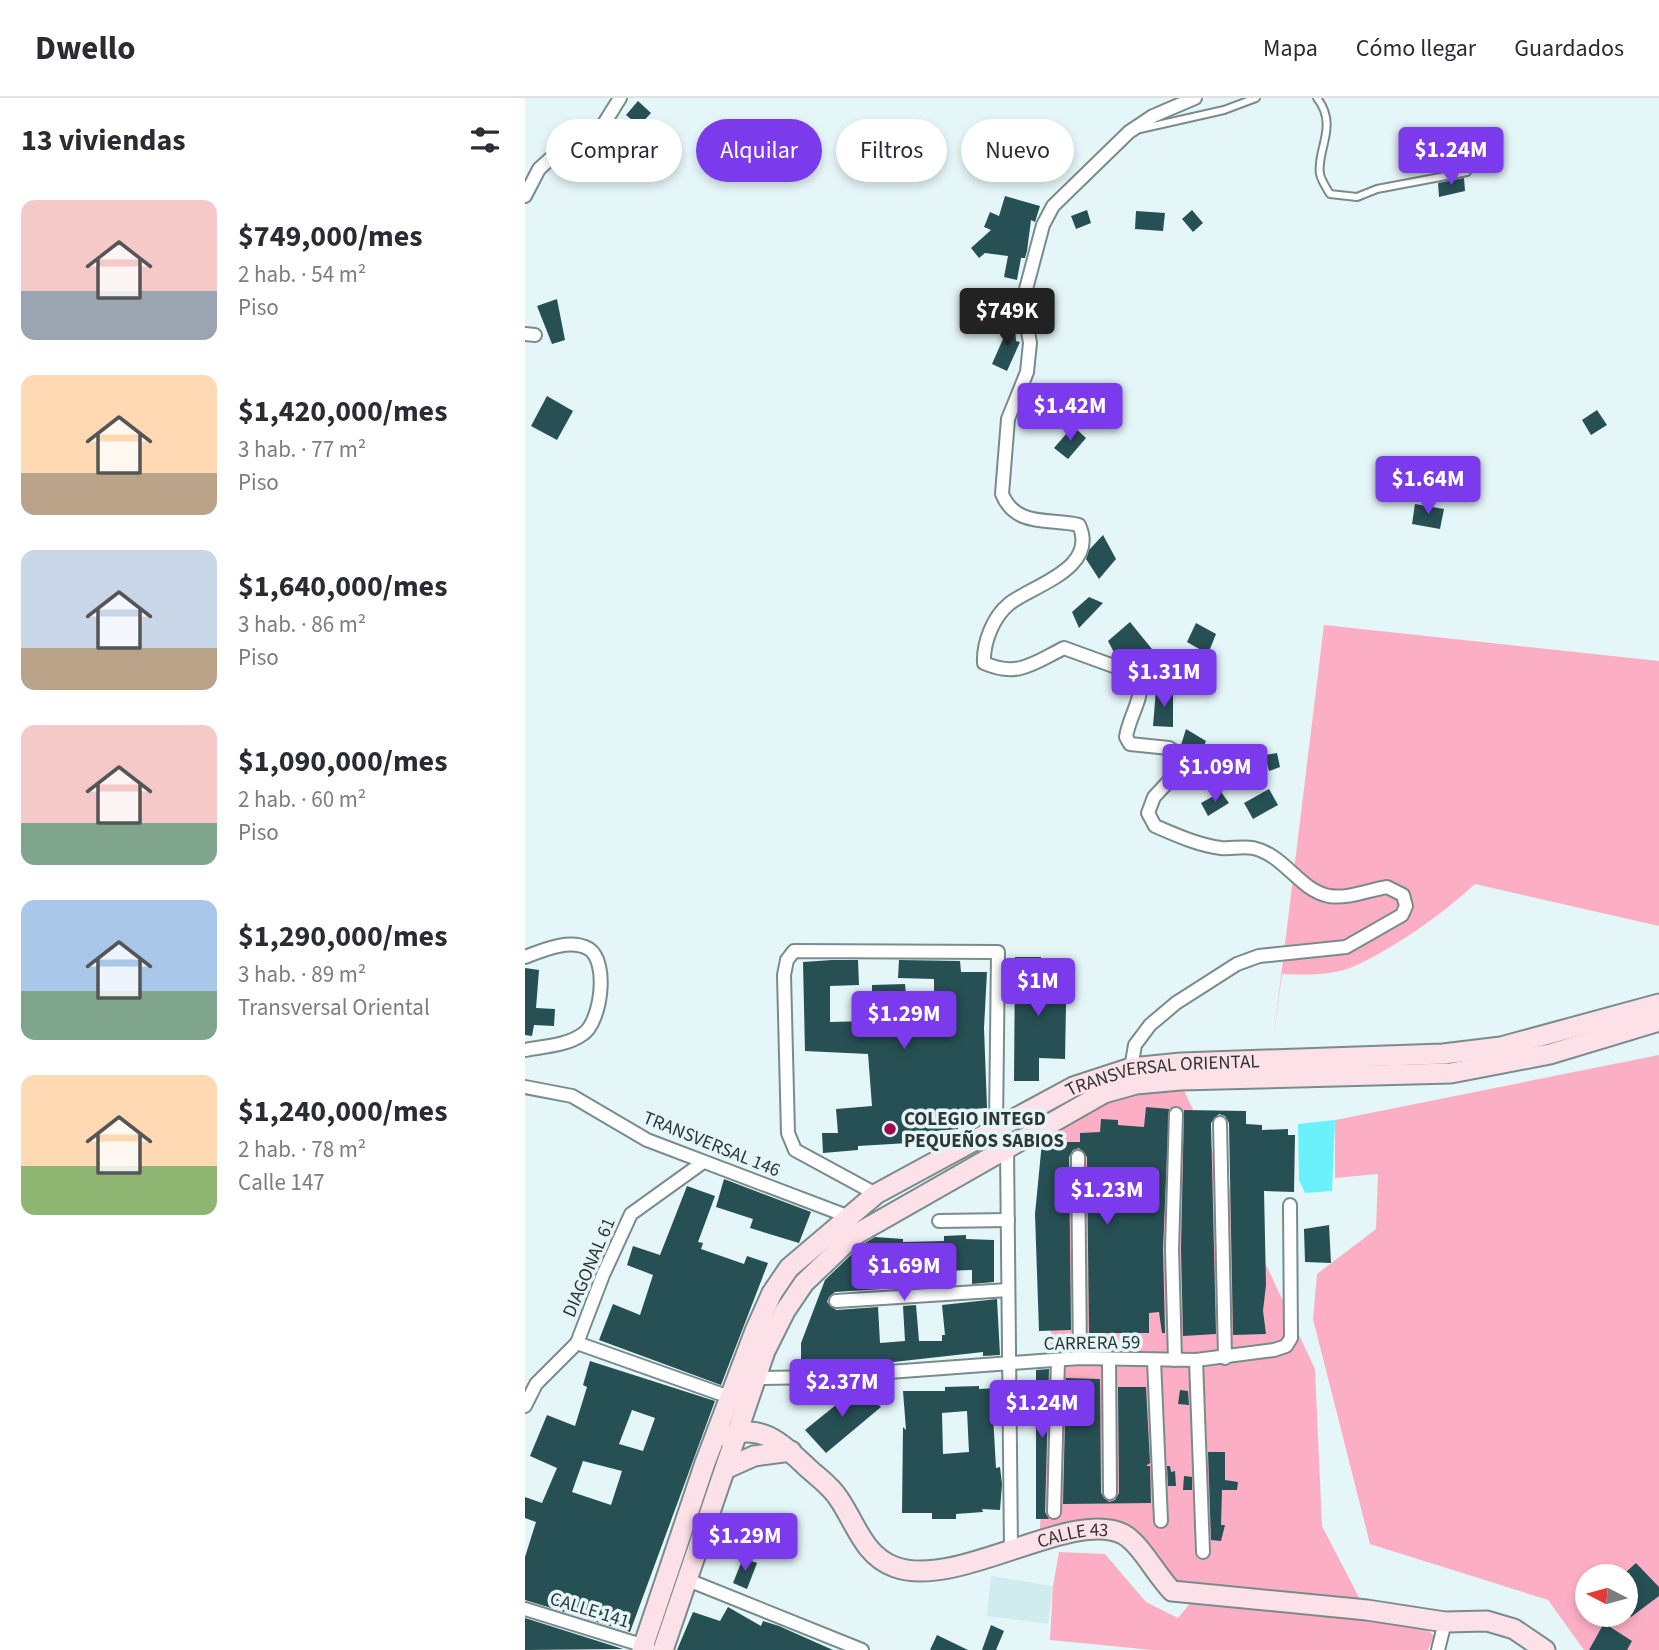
<!DOCTYPE html>
<html lang="es">
<head>
<meta charset="utf-8">
<style>
  body { margin:0; font-family:"Source Sans 3",sans-serif; background:#f2f2f3; color:#2b2b33; height:100vh; display:flex; flex-direction:column; font-size:26px; white-space:nowrap }
  * { box-sizing:border-box; margin:0 }
  p { font-size:23px; color:#7c7c81 }
  .icon { flex:none; width:38px; height:38px; fill:none; stroke:currentColor; stroke-width:2; stroke-linecap:round; stroke-linejoin:round }
  .map { position:relative; flex:1; overflow:hidden }
  .details { display:flex; flex-direction:column; background:#fff; width:525px }
  .details>* { flex:none }
  .banner { position:absolute; left:21px; top:21px; width:665px; height:63px; display:flex; gap:14px }
  .needle { width:46px; rotate:276deg }
  .tools { position:absolute; left:1050px; top:1466px; display:grid; gap:14px }
  .tools a { display:grid; place-items:center; width:63px; height:63px; border-radius:50%; background:#fff; box-shadow:0 4px 10px #0003; font-size:35px }
  .price { position:absolute; translate:-50% -60px; padding:0 16px; border-radius:7px; background:#7c3aed; color:#fff; font-size:23px; line-height:46px; filter:drop-shadow(0 2px 4px #0008) }
  .price::after { content:''; position:absolute; left:50%; top:42px; width:21px; height:16px; margin-left:-10px; background:inherit; clip-path:polygon(0 0,100% 0,50% 100%) }
  .price.on { background:#222; color:#fff }
  ul { padding:0; list-style:none }
  li { display:flex; align-items:center; gap:21px; height:175px; padding:0 21px }
  li span { display:grid; place-items:center; flex:none; width:196px; height:140px; border-radius:14px; color:#555 }
  li>.icon { margin-inline-start:auto }
  span .icon { width:84px; height:84px; fill:#fffc; stroke-width:1 }
  li b { font-size:30px }
  h2 { display:flex; justify-content:space-between; align-items:center; height:84px; padding:0 21px; font-size:30px }
  .pill { padding:0 24px; border-radius:32px; background:#fff; box-shadow:0 4px 10px #0003; font-size:24px; line-height:63px }
  .pill.on { background:#7c3aed; color:#fff }
  header { display:flex; align-items:center; gap:42px; box-sizing:border-box; height:98px; padding:0 35px; background:#fff; border-bottom:2px solid #e1e1e2 }
  header strong { font-size:33px }
  nav { display:flex; gap:38px; margin-inline-start:auto; font-size:24px }
  main { display:flex; flex:1; min-height:0 }
  .map>svg:first-child { display:block }
  .built { fill:#d1ecee }
  .green { fill:#fcafc4; fill-rule:evenodd }
  .water { fill:#6bf1fb }
  .building { fill:#275054; fill-rule:evenodd }
  .lines { fill:none; stroke-linecap:round; stroke-linejoin:round }
  .lane-casing { stroke:#7a8b8c; stroke-width:10 }
  .street-casing { stroke:#7a8b8c; stroke-width:16 }
  .secondary-casing { stroke:#7a8b8c; stroke-width:23 }
  .lane { stroke:#fff; stroke-width:6 }
  .street { stroke:#fff; stroke-width:12 }
  .secondary { stroke:#fde1e9; stroke-width:19 }
  .poi-dot { fill:#a00b50; stroke:#e5f6f8; stroke-width:2.5 }
  .labels { text-anchor:middle; stroke-width:7; stroke-linejoin:round; paint-order:stroke }
  .street-label { font-size:19px; fill:#2f3636; stroke:#e5f6f8 }
  .poi-label { font-size:19px; font-weight:bold; fill:#2f3636; stroke:#e5f6f8; text-anchor:start }
</style>
</head>
<body>
<header>
<strong>Dwello</strong>
<nav><a>Mapa</a><a>Cómo llegar</a><a>Guardados</a></nav>
</header>
<main>
<section class="details">
<h2>13 viviendas<svg class="icon" aria-label="filters" viewBox="0 0 24 24"><path d="M4 7h16M4 17h16"/><circle cx="9" cy="7" r="2"/><circle cx="15" cy="17" r="2"/></svg></h2>
<ul>
<li><span style="background:linear-gradient(#f6c9c9 65%,#9aa5b1 0)"><svg class="icon" aria-label="home" viewBox="0 0 24 24"><path d="M3 11l9-7 9 7M6 9v11h12V9"/></svg></span><div><b>$749,000/mes</b><p>2 hab. · 54 m²</p><p>Piso</p></div></li>
<li><span style="background:linear-gradient(#ffd9b3 70%,#b9a48a 0)"><svg class="icon" aria-label="home" viewBox="0 0 24 24"><path d="M3 11l9-7 9 7M6 9v11h12V9"/></svg></span><div><b>$1,420,000/mes</b><p>3 hab. · 77 m²</p><p>Piso</p></div></li>
<li><span style="background:linear-gradient(#c9d6e8 70%,#b9a48a 0)"><svg class="icon" aria-label="home" viewBox="0 0 24 24"><path d="M3 11l9-7 9 7M6 9v11h12V9"/></svg></span><div><b>$1,640,000/mes</b><p>3 hab. · 86 m²</p><p>Piso</p></div></li>
<li><span style="background:linear-gradient(#f6c9c9 70%,#7fa58c 0)"><svg class="icon" aria-label="home" viewBox="0 0 24 24"><path d="M3 11l9-7 9 7M6 9v11h12V9"/></svg></span><div><b>$1,090,000/mes</b><p>2 hab. · 60 m²</p><p>Piso</p></div></li>
<li><span style="background:linear-gradient(#a9c7e8 65%,#7fa58c 0)"><svg class="icon" aria-label="home" viewBox="0 0 24 24"><path d="M3 11l9-7 9 7M6 9v11h12V9"/></svg></span><div><b>$1,290,000/mes</b><p>3 hab. · 89 m²</p><p>Transversal Oriental</p></div></li>
<li><span style="background:linear-gradient(#ffd9b3 65%,#8fb573 0)"><svg class="icon" aria-label="home" viewBox="0 0 24 24"><path d="M3 11l9-7 9 7M6 9v11h12V9"/></svg></span><div><b>$1,240,000/mes</b><p>2 hab. · 78 m²</p><p>Calle 147</p></div></li>
</ul>
</section>
<div class="map">
<svg width="1134" height="1552" viewBox="0 0 1134 1552">
  <rect width="100%" height="100%" fill="#e5f6f8"/>
  <polygon class="built" points="466,1478 528,1488 523,1526 462,1518"/>
  <g class="green">
    <path d="M799,527l335,36v265l-184,-42c-34,31 -76,61 -118,81 -23,11 -51,10 -75,9l-10,76z"/>
    <path d="M1134,957v595h-75l-36,-50 -178,-56 -57,-225 4,-45 59,-45 2,-55 -43,4v-58zM1062,1479h39v38h-39z"/>
    <polygon points="655,984 790,1271 797,1428 839,1509 864,1513 905,1534 909,1538 903,1552 627,1552 525,1542 528,1488 534,1454 580,1456 621,1504 653,1520 670,1499 583,1432 514,1446 538,1021 612,989"/>
  </g>
  <polygon class="water" points="810,1022 807,1093 780,1095 774,1082 773,1026"/>
  <g class="building">
    <polygon points="113,3 126,15 114,28 101,17"/>
    <polygon points="926,42 928,54 924,55 928,71 912,74 911,64 902,66 898,49"/>
    <polygon points="78,45 84,58 63,71 56,59"/>
    <polygon points="939,80 940,93 914,99 913,85"/>
    <polygon points="480,98 515,108 510,124 506,122 502,153 500,160 496,160 492,182 479,179 483,158 460,155 454,160 446,150 466,132 459,129 465,114 474,118"/>
    <polygon points="562,112 566,125 551,131 546,118"/>
    <polygon points="667,112 678,125 668,134 657,121"/>
    <polygon points="611,113 640,115 638,133 610,131"/>
    <polygon points="32,201 40,242 27,246 12,208"/>
    <polygon points="489,216 491,243 495,244 482,273 467,266"/>
    <polygon points="22,298 48,313 32,342 6,328"/>
    <polygon points="1072,312 1082,327 1066,337 1057,322"/>
    <polygon points="548,328 561,340 543,361 529,350"/>
    <polygon points="890,406 919,411 915,431 887,426"/>
    <polygon points="578,437 591,461 574,481 561,461 564,452"/>
    <polygon points="564,499 578,505 554,530 547,514"/>
    <polygon points="605,524 631,556 609,569 592,560 583,543"/>
    <polygon points="671,525 691,536 683,556 662,544"/>
    <polygon points="631,592 648,592 648,629 628,628"/>
    <polygon points="661,631 681,643 672,664 656,647"/>
    <polygon points="752,655 755,669 744,673 740,657"/>
    <polygon points="744,691 753,707 728,721 719,705"/>
    <polygon points="696,694 704,705 683,718 676,705"/>
    <polygon points="490,859 516,859 515,883 544,881 545,906 541,906 540,961 514,960 514,983 489,983"/>
    <polygon points="307,862 333,862 334,887 305,888 305,924 344,923 347,920 347,887 380,886 383,918 409,917 409,881 373,880 374,862 435,863 436,874 462,874 459,930 462,1010 434,1012 433,1031 400,1034 400,1044 333,1048 333,1052 298,1055 297,1035 313,1035 311,1011 347,1008 343,956 280,953 278,864"/>
    <polygon points="0,870 14,872 11,910 30,911 29,928 9,927 7,938 0,937"/>
    <polygon points="621,1009 644,1011 638,1151 640,1235 637,1235 634,1214 624,1215 624,1235 564,1235 562,1059 554,1050 548,1052 544,1059 546,1232 514,1233 510,1116 517,1044 555,1044 555,1035 575,1034 576,1021 593,1022 593,1027 619,1029"/>
    <polygon points="659,1012 721,1013 721,1026 737,1027 737,1032 763,1031 763,1037 770,1037 769,1094 739,1093 741,1187 738,1213 741,1236 708,1237 704,1025 700,1018 694,1016 686,1025 691,1236 658,1238 656,1151"/>
    <polygon points="199,1081 286,1114 274,1145 225,1130 228,1121 191,1109"/>
    <polygon points="162,1088 190,1098 173,1144 178,1145 176,1151 219,1166 222,1158 243,1165 196,1287 74,1242 88,1206 115,1217 128,1177 102,1167 108,1148 135,1157"/>
    <polygon points="804,1127 806,1165 780,1164 779,1131"/>
    <polygon points="441,1137 441,1141 469,1142 469,1184 447,1186 447,1172 417,1173 418,1187 310,1194 304,1199 302,1204 311,1212 353,1209 355,1245 380,1243 378,1208 391,1207 394,1243 417,1243 417,1237 420,1237 417,1207 472,1201 475,1257 458,1258 458,1254 342,1267 341,1262 317,1262 317,1265 304,1266 304,1262 276,1262 276,1245 300,1182 335,1148 350,1139 378,1141 378,1144 419,1143 419,1138"/>
    <path d="M65,1263l125,40 -85,231 -105,-32v-43l11,-35 -11,-4v-21l17,6 15,-35 -27,-12 17,-41 28,11 12,-39 -4,-2zM107,1312l23,8 -12,33 -24,-7zM58,1363l39,10 -11,34 -39,-13z"/>
    <polygon points="524,1271 520,1414 524,1421 511,1421 511,1272"/>
    <polygon points="541,1280 575,1281 576,1395 584,1404 590,1402 594,1395 593,1289 621,1289 625,1365 621,1368 625,1368 626,1405 538,1406"/>
    <path d="M454,1288v3l19,-1 1,27h-6l3,53 4,-1 2,17 -2,26 -18,-1 1,3 -27,2v5h-24v-6h-30l1,-86 3,3 -3,-39h42v-4zM442,1313l2,41 -26,2 -1,-41z"/>
    <polygon points="333,1289 356,1309 301,1355 280,1332"/>
    <polygon points="655,1292 663,1293 664,1307 653,1306"/>
    <polygon points="683,1354 700,1354 700,1382 713,1384 712,1392 697,1392 696,1427 700,1427 696,1443 686,1442"/>
    <polygon points="642,1368 645,1368 646,1374 650,1373 651,1388 643,1388"/>
    <polygon points="659,1378 667,1379 667,1392 658,1392"/>
    <polygon points="218,1460 232,1465 222,1491 208,1485"/>
    <polygon points="1111,1465 1134,1489 1134,1498 1106,1519 1101,1512 1101,1474"/>
    <polygon points="203,1509 236,1528 238,1523 254,1528 308,1552 152,1552 168,1514 195,1523"/>
    <polygon points="0,1520 98,1551 0,1552"/>
    <polygon points="1079,1525 1107,1543 1102,1552 1064,1552"/>
    <polygon points="466,1527 479,1533 471,1552 457,1552"/>
    <polygon points="412,1537 443,1552 405,1552"/>
  </g>
  <g class="lines">
    <defs>
      <g id="lane">
        <path d="M792,0c22,28 -1,52 3,76 1,6 7,15 10,20l27,3 20,-8 90,-17"/>
        <polyline points="615,31 699,12 731,0"/>
      </g>
      <g id="street">
        <polyline points="0,98 14,71 25,61 58,48 75,32 95,0"/>
        <polyline points="0,236 10,237"/>
        <path d="M0,859c18,-7 45,-19 64,-8 20,13 12,73 -6,85 -17,12 -38,12 -58,16"/>
        <path d="M606,970l4,-23 15,-20 26,-22 61,-39 22,-8 87,-9 56,-32 4,-9 -3,-11 -16,-8c-18,3 -39,12 -58,9 -30,-6 -44,-41 -76,-48 -10,-2 -22,1 -32,0 -23,-3 -45,-13 -66,-22l-7,-13 6,-16 29,-31 1,-8 -15,-10 -39,-4 -4,-7c3,-20 15,-34 15,-55l-22,-14 -55,-20c-30,15 -46,30 -80,15 -1,-20 9,-46 25,-59 22,-18 90,-35 70,-79 -29,-7 -63,3 -77,-31l6,-75 19,-47 3,-29 -6,-34 2,-20 17,-64 10,-19 76,-74 24,-16 42,-18"/>
        <polyline points="0,989 47,998 122,1042 322,1118"/>
        <polyline points="695,1025 700,1260"/>
        <polyline points="482,1048 486,1453"/>
        <polyline points="553,1059 555,1260"/>
        <polyline points="351,1096 270,1052 263,1035 259,877 262,862 269,853 473,854 471,1029"/>
        <polyline points="414,1123 483,1122"/>
        <polyline points="311,1203 483,1192"/>
        <polyline points="52,1245 210,1301"/>
        <polyline points="584,1261 585,1395"/>
        <polyline points="629,1262 636,1423"/>
        <polyline points="650,1262 647,1151 651,1016"/>
        <polyline points="671,1262 678,1454"/>
        <polyline points="231,1280 296,1279 555,1260 671,1262 749,1252 761,1248 766,1240 765,1107"/>
        <polyline points="0,1308 11,1286 52,1245 78,1177 106,1116 177,1065"/>
        <polyline points="529,1414 533,1262"/>
        <polyline points="163,1482 337,1552"/>
        <polyline points="0,1511 123,1549"/>
        <polyline points="913,1552 920,1524"/>
      </g>
      <g id="secondary">
        <path id="s1" d="M202,1339c35,-16 57,9 82,32 11,10 22,17 30,30 17,25 25,57 56,68 62,23 177,-59 228,-33 18,10 33,41 49,57l195,19 78,12 42,-1 27,8 31,21"/>
        <polyline points="200,1371 229,1358 266,1353"/>
        <path id="s2" d="M117,1552l63,-187 50,-132 17,-38 17,-25 87,-74 197,-107 58,-19 50,-5 262,-9 58,-7 158,-43"/>
        <polyline points="138,1552 240,1253 260,1213 279,1185 328,1138 579,995 611,986 655,982 926,975 1025,956 1134,923"/>
      </g>
    </defs>
    <use href="#lane" class="lane-casing"/>
    <use href="#street" class="street-casing"/>
    <use href="#secondary" class="secondary-casing"/>
    <use href="#lane" class="lane"/>
    <use href="#street" class="street"/>
    <use href="#secondary" class="secondary"/>
  </g>
  <circle class="poi-dot" cx="365" cy="1031" r="7"/>
  <g class="labels">
    <g class="street-label">
      <text dy="7" stroke="none"><textPath href="#s2" startOffset="840">TRANSVERSAL ORIENTAL</textPath></text>
      <text transform="translate(187 1045) rotate(22)" y="7">TRANSVERSAL 146</text>
      <text transform="translate(63 1169) rotate(-67)" y="7">DIAGONAL 61</text>
      <text transform="translate(567 1244) rotate(-1)" y="7">CARRERA 59</text>
      <text dy="7" stroke="none"><textPath href="#s1" startOffset="411">CALLE 43</textPath></text>
      <text transform="translate(65 1511) rotate(17)" y="7">CALLE 141</text>
    </g>
    <g class="poi-label">
      <text x="379" y="1027">COLEGIO INTEGD<tspan x="379" dy="22">PEQUEÑOS SABIOS</tspan></text>
    </g>
  </g>
</svg>
<div class="tools">
<a><svg class="needle" viewBox="-14 -14 28 28"><path d="M0-13l5 13h-10z" fill="#e53935"/><path d="M0 13l5-13h-10z" fill="#7c7c81"/></svg></a>
</div>
<b class="price" style="left:926px;top:89px">$1.24M</b>
<b class="price on" style="left:482px;top:250px">$749K</b>
<b class="price" style="left:545px;top:345px">$1.42M</b>
<b class="price" style="left:903px;top:418px">$1.64M</b>
<b class="price" style="left:639px;top:611px">$1.31M</b>
<b class="price" style="left:690px;top:706px">$1.09M</b>
<b class="price" style="left:513px;top:920px">$1M</b>
<b class="price" style="left:379px;top:953px">$1.29M</b>
<b class="price" style="left:582px;top:1129px">$1.23M</b>
<b class="price" style="left:379px;top:1205px">$1.69M</b>
<b class="price" style="left:317px;top:1321px">$2.37M</b>
<b class="price" style="left:517px;top:1342px">$1.24M</b>
<b class="price" style="left:220px;top:1475px">$1.29M</b>
<div class="banner">
<a class="pill">Comprar</a>
<a class="pill on">Alquilar</a>
<a class="pill">Filtros</a>
<a class="pill">Nuevo</a>
</div>
</div>
</main>
</body>
</html>
